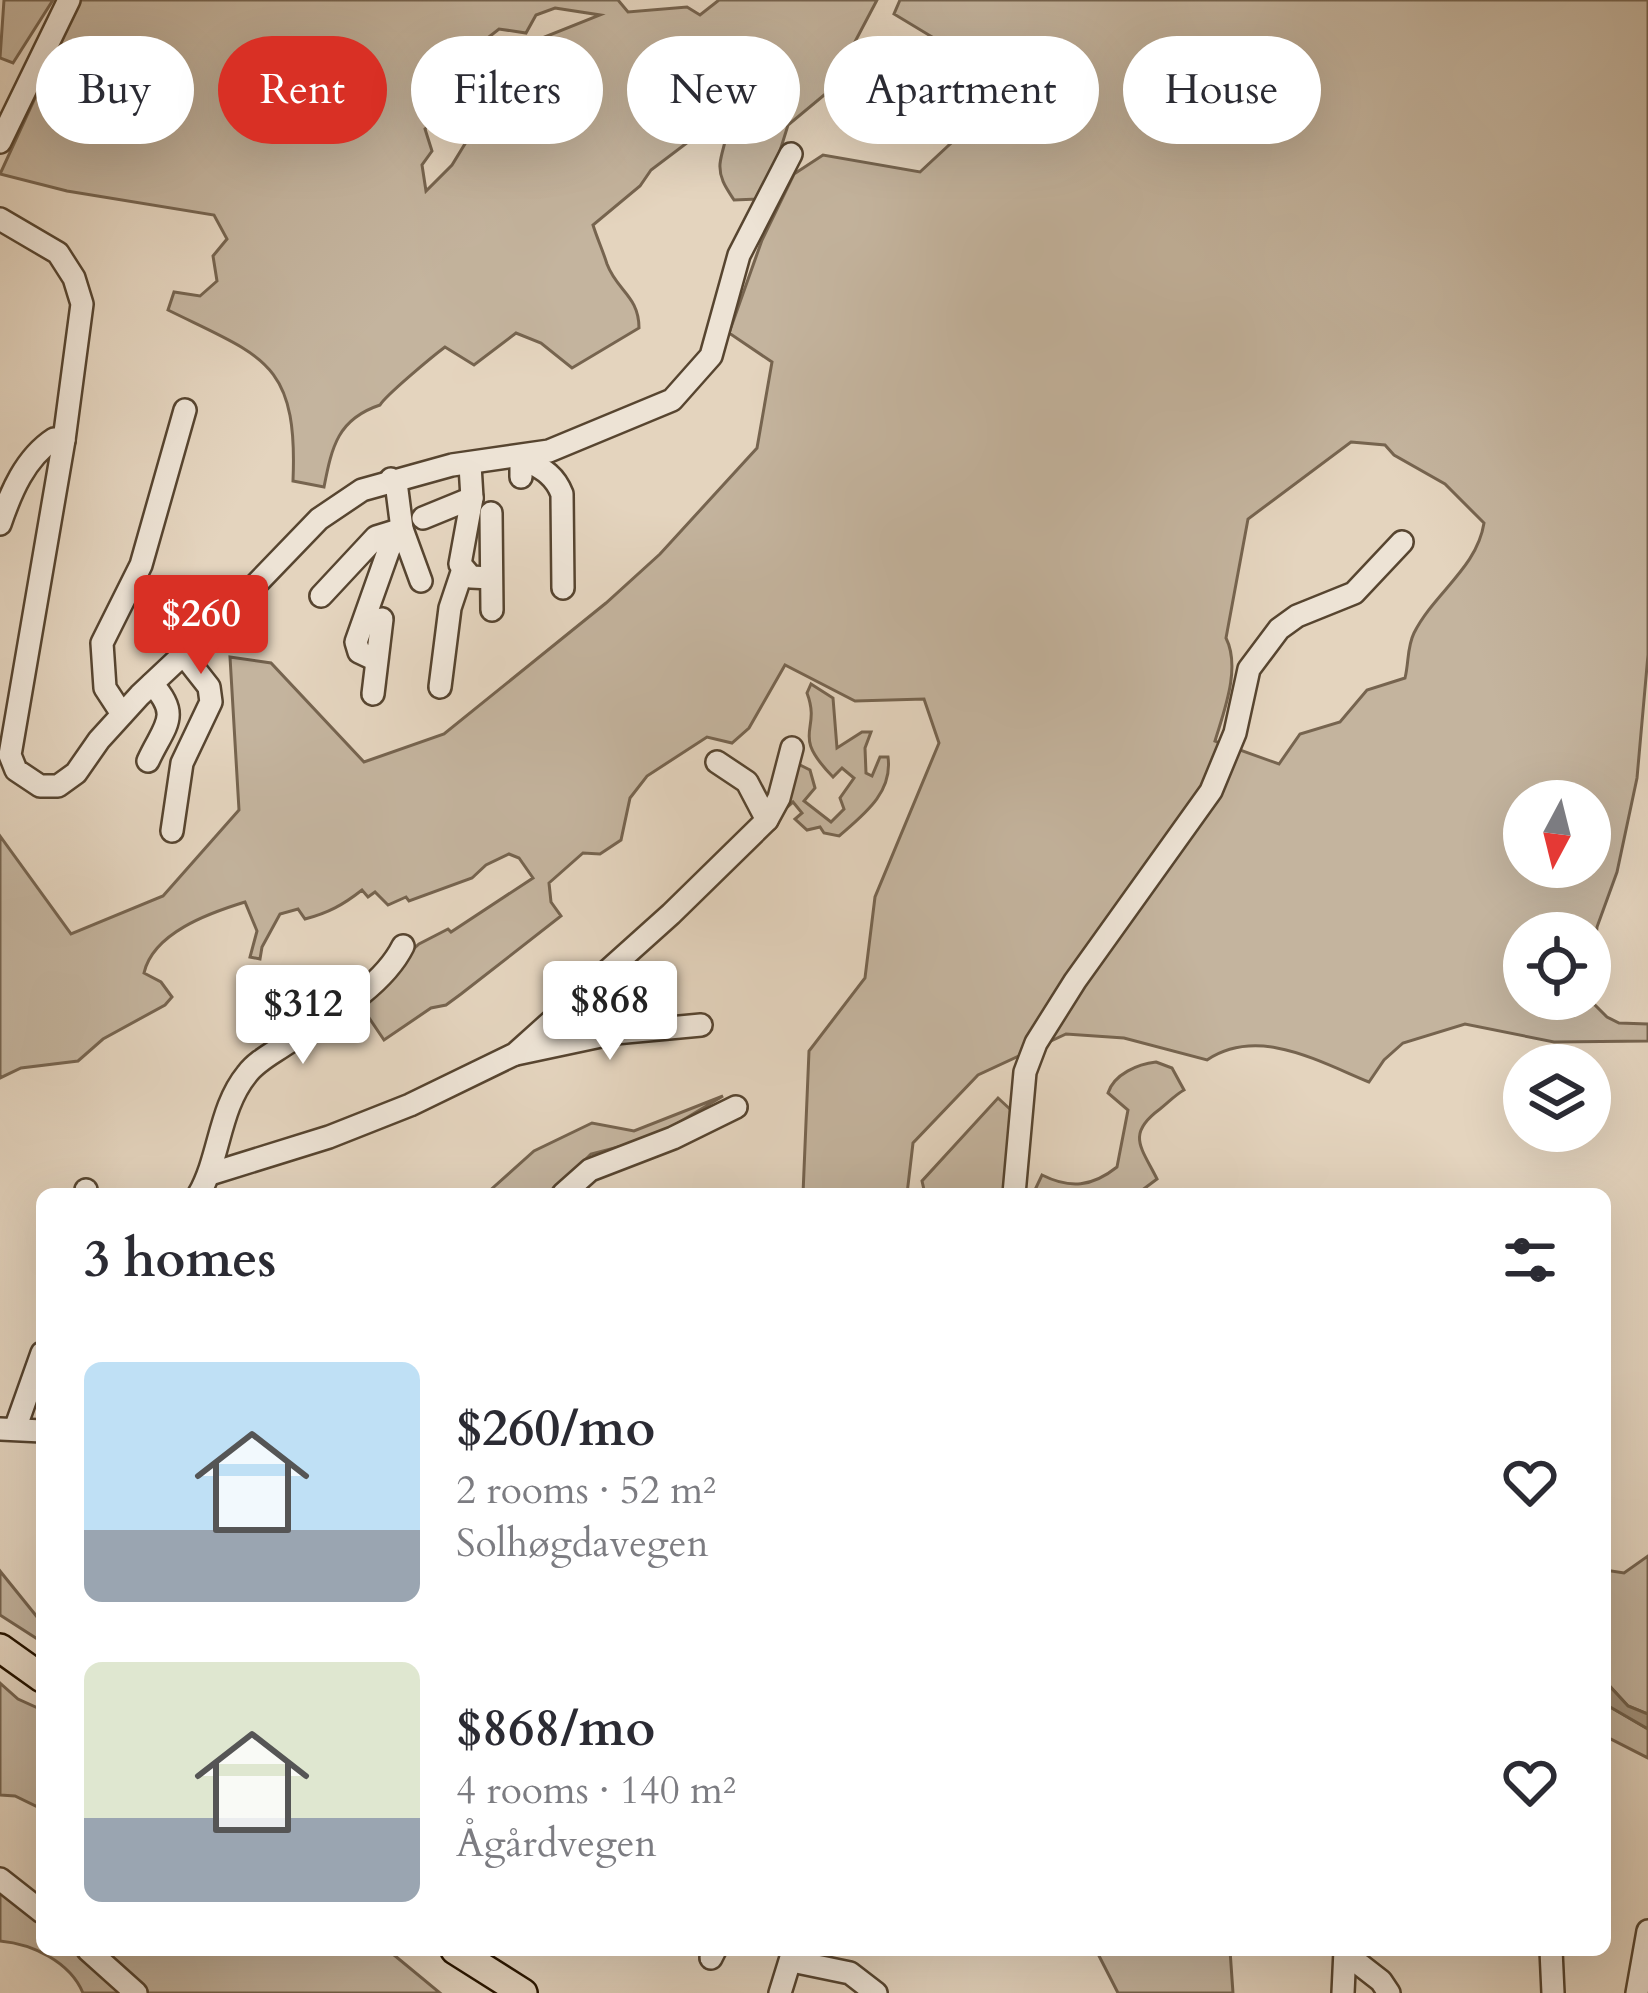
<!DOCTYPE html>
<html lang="en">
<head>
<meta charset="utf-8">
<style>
  body { margin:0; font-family:Cardo,serif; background:#f2f2f3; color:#2b2b33; height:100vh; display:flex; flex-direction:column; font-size:45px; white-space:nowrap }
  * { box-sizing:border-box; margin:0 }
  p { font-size:39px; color:#7c7c81 }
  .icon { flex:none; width:66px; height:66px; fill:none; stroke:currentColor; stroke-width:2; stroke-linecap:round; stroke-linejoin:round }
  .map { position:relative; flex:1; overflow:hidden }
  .drawer { position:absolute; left:36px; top:1188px; width:1575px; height:768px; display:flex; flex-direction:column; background:#fff; border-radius:18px; box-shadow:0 12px 48px #0002 }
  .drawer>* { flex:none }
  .banner { position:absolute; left:36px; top:36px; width:1578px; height:108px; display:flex; gap:24px }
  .needle { width:78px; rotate:187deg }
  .tools { position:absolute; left:1503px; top:780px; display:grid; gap:24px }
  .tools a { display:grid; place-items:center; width:108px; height:108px; border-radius:50%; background:#fff; box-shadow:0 12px 48px #0002; font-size:60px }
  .price { position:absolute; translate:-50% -102px; padding:0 27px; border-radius:12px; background:#fff; color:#222; font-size:39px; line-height:78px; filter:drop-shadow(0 3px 6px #0008) }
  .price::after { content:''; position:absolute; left:50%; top:72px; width:36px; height:27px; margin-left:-18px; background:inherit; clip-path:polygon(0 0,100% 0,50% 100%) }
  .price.active { background:#d93025; color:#fff }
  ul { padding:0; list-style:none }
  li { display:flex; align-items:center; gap:36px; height:300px; padding:0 48px }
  li span { display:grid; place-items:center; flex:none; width:336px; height:240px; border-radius:18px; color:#555 }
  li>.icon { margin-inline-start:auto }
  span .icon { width:144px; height:144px; fill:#fffc; stroke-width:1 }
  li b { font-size:51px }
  h2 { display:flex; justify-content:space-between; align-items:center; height:144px; padding:0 48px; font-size:51px }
  .pill { padding:0 42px; border-radius:54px; background:#fff; box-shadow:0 12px 48px #0002; font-size:42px; line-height:108px }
  .pill.active { background:#d93025; color:#fff }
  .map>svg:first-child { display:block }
  .green { fill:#c4b49e; stroke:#76644f; stroke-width:3; fill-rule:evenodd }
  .water { fill:#a4937d; stroke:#72614b; stroke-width:3 }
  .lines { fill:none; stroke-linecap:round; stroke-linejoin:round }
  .minor-casing { stroke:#574530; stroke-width:26 }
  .major-casing { stroke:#281500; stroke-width:32 }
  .minor { stroke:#ede3d5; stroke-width:21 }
  .major { stroke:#e4d4be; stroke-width:27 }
</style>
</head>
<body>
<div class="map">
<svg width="1648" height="1993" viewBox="0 0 1648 1993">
  <rect width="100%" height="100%" fill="#e4d4be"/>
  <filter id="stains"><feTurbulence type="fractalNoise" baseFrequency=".00167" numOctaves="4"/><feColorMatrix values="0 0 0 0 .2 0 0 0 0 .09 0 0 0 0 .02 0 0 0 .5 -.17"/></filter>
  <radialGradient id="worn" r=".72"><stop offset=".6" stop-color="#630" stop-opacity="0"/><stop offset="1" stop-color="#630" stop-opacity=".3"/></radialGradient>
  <g class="green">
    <polygon points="4,0 53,0 13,63 0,58"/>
    <path d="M80,0h538l10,12 59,-5 13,8 19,-15h158l-48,91 -41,34 -13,42 -17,32 -24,1c-7,-11 -15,-21 -14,-36 2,-20 15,-36 -1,-55l-11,18 -57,43 -11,16 -47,39c4,13 10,26 14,39 10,27 32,32 32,64l-67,40 -31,-25 -25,-10 -42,32 -29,-18c-12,9 -59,48 -65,58 -42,14 -48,41 -56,82l-31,-6c5,-120 -30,-124 -125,-171l6,-18 26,4 17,-15 -4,-25 14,-17 -13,-24 -147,-24 -67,-17zM555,8l45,7 -58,23 -33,34 -57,93 -26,26 -4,-26 10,-14 -7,-22c19,-19 42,-25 61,-46l-1,-43 14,-11 27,4 10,-18z"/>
    <path d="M900,0h748v655l-11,123 -20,94 -20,55 -6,59 3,18 13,13 12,6 29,1v17l-94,1 -89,-18 -62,19 -19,17 -15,22c-51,-21 -111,-56 -162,-22l-83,-22 -58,-4 -88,41 -65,68 -6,51h-104l6,-143 56,-73 10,-81 64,-154 -15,-44 -69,2 -70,-36 -36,63 -17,15 -25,-6 -60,39 -17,22 -9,42 -21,14 -17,-1 -34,30 2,19 10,14 -100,78 -15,11 -15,3 -47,32 -27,-40 62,-56 29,-15 3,3 82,-54 -14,-20 -10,-4 -23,11 -14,13 -63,23 -3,-4 -18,8 -13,-13 -7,5 -6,-7c-19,15 -34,23 -57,29l-7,-10 -18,5 -18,33 -2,12 -10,-2 7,-26 -12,-29c-36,11 -92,31 -101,71l17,9 11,15 -7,8 -62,34 -25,22 -57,7 -21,10v-242l71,98 92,-38 76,-86 -9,-153 41,6 93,99 80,-28 162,-131 54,-49 97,-106 15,-86 -43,-29 33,-93 32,-66 29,-19 97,17 44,-41 3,-73 -73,-44zM1351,442l34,3 9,10 51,29 39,39c-7,45 -50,70 -70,110 -7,14 -5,29 -9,45l-38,12 -27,32 -40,12 -21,30 -64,-23c9,-30 26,-73 11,-103l22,-119zM1524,801h66v66h-66zM1524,933h66v66h-66z"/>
    <path d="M811,684l22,14 4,50 25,-16h9l-6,16 1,25 6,3 8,-19h8c5,36 -25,58 -49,79l-15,-3 -4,-6 -13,3 -12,-11 7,-6 -9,-11 -8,7 11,-46 14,7 5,18 -11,13 27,21 13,-13 -4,-11 14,-20 -12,-10 -9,9c-44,-45 -11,-44 -26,-84z"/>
    <path d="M1156,1062l16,6 12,22c-9,5 -15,12 -24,19 -34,25 -19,38 -3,70l-20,15h-104l9,-19c28,14 50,12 75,-8l11,-57 -20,-17c6,-19 30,-29 48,-31z"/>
    <polygon points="723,1096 653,1138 591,1154 550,1194 486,1194 534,1151 592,1123 634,1131"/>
    <polygon points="998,1098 1011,1110 1006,1194 925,1194 922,1181"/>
    <polygon points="1648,1556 1648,1714 1628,1706 1605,1681 1605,1570 1624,1573"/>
    <polygon points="0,1571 42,1623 39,1640 0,1615"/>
    <polygon points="0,1683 18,1699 42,1710 42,1809 15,1796 0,1795"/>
    <polygon points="1605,1704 1648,1729 1648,1758 1605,1736"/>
    <path d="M0,1884l42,32v34h39l49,43h-47c-13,-31 -50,-49 -83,-52z"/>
    <polygon points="100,1950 388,1950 440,1993 146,1993"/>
    <polygon points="1096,1950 1230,1950 1233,1993 1118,1993"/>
  </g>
  <polygon class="water" points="1605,1681 1628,1706 1648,1714 1648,1729 1605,1704"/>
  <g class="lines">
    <defs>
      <g id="minor">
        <polyline points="0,142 69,0"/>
        <polyline points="0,219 58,253 74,278 82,304 64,440 10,755 16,770 40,786 58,786 76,773 99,740 140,695 240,601 319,519 362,490 452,465 549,451 672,400 711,356 739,255 791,154"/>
        <polyline points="470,465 472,498 460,564 471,577 491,578"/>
        <path d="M521,477v-20c19,11 33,16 41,37l1,94"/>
        <polyline points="391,479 397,490 402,529 421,581"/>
        <polyline points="491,513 492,610"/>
        <polyline points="423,518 472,498"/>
        <path d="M0,524c11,-32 25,-66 54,-85l10,1"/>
        <polyline points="321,596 376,537 402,529 389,549 356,642 359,652 376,660"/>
        <polyline points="440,687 450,608 463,569"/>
        <polyline points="373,694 382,619"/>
        <polyline points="122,714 105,688 102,643 141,565 185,410"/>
        <path d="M148,761c16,-35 34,-45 4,-77"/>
        <polyline points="717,762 747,782 767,820"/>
        <polyline points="172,831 182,763 211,702 209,687 183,654"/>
        <polyline points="516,1054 615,1033 701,1025"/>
        <polyline points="210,1174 329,1137 410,1105 515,1054 671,914 767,820 779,798 792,748"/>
        <polyline points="86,1194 86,1190"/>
        <path d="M199,1194c21,-37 20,-86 48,-120 9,-12 24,-20 36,-28 41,-27 98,-56 120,-100"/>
        <polyline points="563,1194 590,1170 673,1138 736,1107"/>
        <polyline points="1014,1194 1025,1072 1036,1043 1075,981 1211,791 1235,733 1249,669 1279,629 1297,616 1354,593 1402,542"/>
        <polyline points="0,1429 42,1431"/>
        <polyline points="15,1429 42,1353"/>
        <polyline points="0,1879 42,1912"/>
        <polyline points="88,1950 136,1993"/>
        <polyline points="1551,1950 1553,1993"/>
        <polyline points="1345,1953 1381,1981 1389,1993"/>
        <polyline points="711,1958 715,1950"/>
        <polyline points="792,1961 850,1973 876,1993"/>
        <polyline points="780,1993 793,1951"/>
        <polyline points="1343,1993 1345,1950"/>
        <polyline points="1637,1993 1648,1931"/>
      </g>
      <g id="major">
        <polyline points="0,1648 42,1678"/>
        <polyline points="455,1950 523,1993"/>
      </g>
    </defs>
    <use href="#minor" class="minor-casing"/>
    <use href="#major" class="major-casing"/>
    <use href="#minor" class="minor"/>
    <use href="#major" class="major"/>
  </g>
  <rect width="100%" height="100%" filter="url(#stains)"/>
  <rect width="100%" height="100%" fill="url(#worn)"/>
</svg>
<div class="tools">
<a><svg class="needle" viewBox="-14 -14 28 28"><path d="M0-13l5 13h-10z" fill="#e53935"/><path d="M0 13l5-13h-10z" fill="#7c7c81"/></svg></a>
<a><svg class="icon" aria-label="locate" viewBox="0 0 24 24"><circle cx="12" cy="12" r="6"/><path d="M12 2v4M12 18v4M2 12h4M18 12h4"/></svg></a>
<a><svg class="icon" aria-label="layers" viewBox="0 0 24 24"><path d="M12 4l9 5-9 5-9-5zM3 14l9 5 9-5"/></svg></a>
</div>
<b class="price active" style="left:201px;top:677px">$260</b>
<b class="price" style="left:610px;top:1063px">$868</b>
<b class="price" style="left:303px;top:1067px">$312</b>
<div class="banner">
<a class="pill">Buy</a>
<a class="pill active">Rent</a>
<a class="pill">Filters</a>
<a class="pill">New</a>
<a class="pill">Apartment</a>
<a class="pill">House</a>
</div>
<section class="drawer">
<h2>3 homes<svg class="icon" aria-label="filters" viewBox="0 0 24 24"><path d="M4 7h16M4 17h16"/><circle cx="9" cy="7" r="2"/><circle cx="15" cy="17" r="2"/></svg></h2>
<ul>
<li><span style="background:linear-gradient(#bfe0f5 70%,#9aa5b1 0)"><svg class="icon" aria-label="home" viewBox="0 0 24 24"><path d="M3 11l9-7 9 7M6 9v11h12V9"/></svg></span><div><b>$260/mo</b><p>2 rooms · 52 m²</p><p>Solhøgdavegen</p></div><svg class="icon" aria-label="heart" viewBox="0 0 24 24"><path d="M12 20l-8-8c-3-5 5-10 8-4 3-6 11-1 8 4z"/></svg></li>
<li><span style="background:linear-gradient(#dfe7d0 65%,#9aa5b1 0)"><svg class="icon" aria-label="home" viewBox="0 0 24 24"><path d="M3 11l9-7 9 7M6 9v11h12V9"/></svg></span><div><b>$868/mo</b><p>4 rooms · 140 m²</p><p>Ågårdvegen</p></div><svg class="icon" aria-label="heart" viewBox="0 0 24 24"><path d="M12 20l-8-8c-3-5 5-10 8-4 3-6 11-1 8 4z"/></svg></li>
</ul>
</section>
</div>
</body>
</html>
